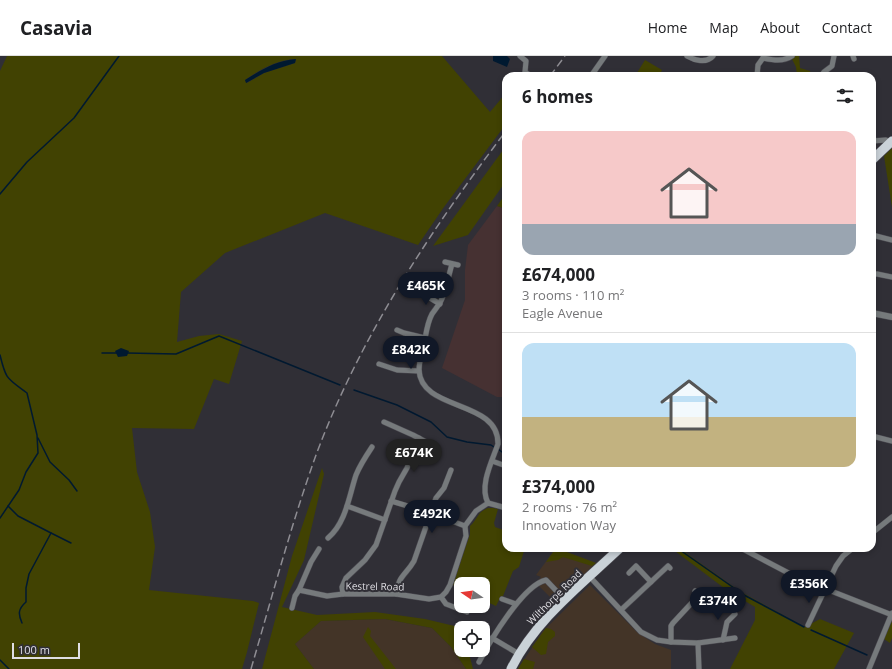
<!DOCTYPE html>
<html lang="en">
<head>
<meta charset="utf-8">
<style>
  body { margin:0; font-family:"Open Sans",sans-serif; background:#f2f2f2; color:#202124; height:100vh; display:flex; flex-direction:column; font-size:15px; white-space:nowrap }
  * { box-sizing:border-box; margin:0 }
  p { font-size:13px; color:#757577 }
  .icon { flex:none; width:22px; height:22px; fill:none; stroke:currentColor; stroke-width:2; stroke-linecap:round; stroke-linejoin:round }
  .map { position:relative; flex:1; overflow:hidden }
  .panel { position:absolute; left:502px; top:16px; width:374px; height:480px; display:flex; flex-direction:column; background:#fff; border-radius:12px; box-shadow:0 2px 6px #0003 }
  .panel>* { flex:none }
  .needle { width:26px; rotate:283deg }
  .controls { position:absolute; left:454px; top:521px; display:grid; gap:8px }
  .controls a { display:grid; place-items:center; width:36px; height:36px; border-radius:8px; background:#fff; box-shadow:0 2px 6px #0003; font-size:20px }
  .scale { position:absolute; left:12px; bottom:10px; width:68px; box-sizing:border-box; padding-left:4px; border:2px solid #dfdee3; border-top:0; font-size:11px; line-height:14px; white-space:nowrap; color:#dfdee3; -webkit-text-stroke:3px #302f36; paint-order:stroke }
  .price { position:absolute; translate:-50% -34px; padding:0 9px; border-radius:14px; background:#111827; color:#fff; font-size:13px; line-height:26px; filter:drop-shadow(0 1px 2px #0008) }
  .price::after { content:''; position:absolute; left:50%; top:24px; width:12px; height:9px; margin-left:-6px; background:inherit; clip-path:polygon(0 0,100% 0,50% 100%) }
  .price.active { background:#222; color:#fff }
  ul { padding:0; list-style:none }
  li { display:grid; align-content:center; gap:8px; height:212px; padding:0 20px }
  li+li { border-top:1px solid #e0e0e0 }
  li span { display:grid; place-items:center; height:124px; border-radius:12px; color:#555 }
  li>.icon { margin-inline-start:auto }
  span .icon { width:72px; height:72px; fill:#fffc; stroke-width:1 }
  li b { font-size:17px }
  h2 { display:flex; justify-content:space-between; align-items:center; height:48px; padding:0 20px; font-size:17px }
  header { display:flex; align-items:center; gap:24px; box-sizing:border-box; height:56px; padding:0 20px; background:#fff; border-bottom:1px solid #e0e0e0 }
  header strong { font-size:19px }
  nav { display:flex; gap:22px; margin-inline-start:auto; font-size:14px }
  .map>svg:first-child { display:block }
  .commercial { fill:#433427 }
  .education { fill:#463132 }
  .green { fill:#414202; fill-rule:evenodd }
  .water { fill:#001930 }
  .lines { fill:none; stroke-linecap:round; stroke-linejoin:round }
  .stream { stroke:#001930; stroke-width:1.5 }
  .minor-casing { stroke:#4c4b52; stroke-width:6 }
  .tertiary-casing { stroke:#4c4b52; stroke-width:7 }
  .trunk-casing { stroke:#4c4b52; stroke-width:10 }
  .minor { stroke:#767a7c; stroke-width:5 }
  .tertiary { stroke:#767a7c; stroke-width:6 }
  .trunk { stroke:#cad2d8; stroke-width:9 }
  .rail { stroke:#8e8d93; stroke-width:1.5; stroke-dasharray:8 4; stroke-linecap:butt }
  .labels { text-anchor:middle; stroke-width:4; stroke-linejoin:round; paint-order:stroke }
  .street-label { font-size:10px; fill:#dfdee3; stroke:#302f36 }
</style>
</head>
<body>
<header>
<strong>Casavia</strong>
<nav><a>Home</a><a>Map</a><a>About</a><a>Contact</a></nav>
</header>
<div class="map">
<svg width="892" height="613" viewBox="0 0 892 613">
  <rect width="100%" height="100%" fill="#302f36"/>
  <g class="commercial">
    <polygon points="556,492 596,507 555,546 538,529 538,524 541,521 536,519"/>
    <polygon points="590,529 638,577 655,588 671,594 671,613 518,613 543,575"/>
    <polygon points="385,563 432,572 451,591 466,613 314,613 295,588 321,565"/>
  </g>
  <polygon class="education" points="497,150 506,153 506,341 497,341 442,312 465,244 465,214 468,189"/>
  <g class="green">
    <path d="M7,0h435l48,56 16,-19v31l-62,83 -26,38 -93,-32 -100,40 -44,39 -4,50 22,-6 20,-2 23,7 -13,43 -15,-5 -20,50 -62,-1 5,44 13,40 5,35 -6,43 104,11 6,2 -12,49 -5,17h-242v-598zM296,3l-1,4 -31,10 -17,10 -2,-3c16,-11 31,-20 51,-21z"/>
    <polygon points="794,0 799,0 800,12 810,15 811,18 813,18 815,16 819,16 818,20 797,20 796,11 792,3"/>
    <polygon points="645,4 662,14 659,20 635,20"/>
    <polygon points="506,90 506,125 468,179 433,190"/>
    <polygon points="892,92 892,151 884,100"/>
    <polygon points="506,137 506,153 497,150"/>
    <polygon points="322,412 324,418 304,504 282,551 317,559 375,556 425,563 463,572 461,572 461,594 468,594 473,613 466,613 451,591 432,572 385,563 321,565 295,588 314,613 262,613 292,500"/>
    <path d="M488,452h5l5,1 -4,14 1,4 11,4v17h19l-6,19 -6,4 -10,25 -3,2 -4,8 -13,-6v-16h-22v4l-8,-3 17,-51v-8c8,-7 7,-14 18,-18z"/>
    <polygon points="556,492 596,507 592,510 563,501 558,504 546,506"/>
    <polygon points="671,492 679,492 741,536 805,571 820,563 854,577 834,613 730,613 755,564 755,551 728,535"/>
    <polygon points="892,565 892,582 890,587 884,583"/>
    <polygon points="368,571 371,575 370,580 396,613 385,613 363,581"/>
    <polygon points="546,572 551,573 555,576 555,580 548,586 546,598 541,599 532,591"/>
    <polygon points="524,603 535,606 533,613 518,613"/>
  </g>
  <g class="water">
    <polygon points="493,0 507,0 510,3 507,11 493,5"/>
    <path d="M296,3l-1,4 -31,10 -18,10 -1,-3c18,-11 30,-19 51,-21z"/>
    <polygon points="121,292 129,295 127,300 118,301 115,295"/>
  </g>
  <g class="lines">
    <g class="stream">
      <polyline points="0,138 27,106 74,62 119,0"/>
      <polyline points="102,297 117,297"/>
      <polyline points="127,297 176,298 219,280 340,329"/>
      <path d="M0,299c6,25 7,23 27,38l10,42 1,18 -12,19 -7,18 -19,28"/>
      <polyline points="354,334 397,349 431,366 447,381 467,386 491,389 494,391"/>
      <polyline points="38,382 50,406 69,424 77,435"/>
      <polyline points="498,393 506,399"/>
      <path d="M8,450l10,10 33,17 -22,41 -3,14v14c-8,7 -8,12 -4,21"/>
      <polyline points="51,477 71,487"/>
      <polyline points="677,492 744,539 804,571"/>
      <polyline points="811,574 867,599"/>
      <polyline points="0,604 9,613"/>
    </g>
    <defs>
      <g id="minor">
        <polyline points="520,0 526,5 525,16 531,20"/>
        <path d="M687,0c7,4 19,8 26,0"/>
        <polyline points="853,0 854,3"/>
        <path d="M763,2c10,2 20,4 29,-2"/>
        <polyline points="591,20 605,0"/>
        <polyline points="757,20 758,9 763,2"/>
        <polyline points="821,20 824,16 832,10 834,0"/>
        <polyline points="872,85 886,84 890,87"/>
        <polyline points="872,179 892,184"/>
        <polyline points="445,206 458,209"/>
        <path d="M452,208c-3,10 -5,22 -9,32 -2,7 -7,12 -11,18 -6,11 -6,23 -9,35 -2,7 -4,14 -4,21 2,42 80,29 79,74 -6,17 -19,42 -10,59"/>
        <polyline points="872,218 877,218 892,221"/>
        <polyline points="419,238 430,242 440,248"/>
        <polyline points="397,274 404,277 425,282"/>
        <polyline points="379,308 397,314 419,315"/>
        <polyline points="384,366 413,379 426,386"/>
        <polyline points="872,380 892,385"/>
        <polyline points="492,405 506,410"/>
        <polyline points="391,445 431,457 465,470"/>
        <polyline points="347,450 385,464"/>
        <polyline points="872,477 892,461"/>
        <path d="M328,482c18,-15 21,-42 28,-63 4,-10 10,-19 16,-28"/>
        <polyline points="741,492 798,522 892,559"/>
        <polyline points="319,493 311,506 299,534 327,540 343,538 396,538 429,543 441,541 446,536 450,529 466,480 465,470 476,455 488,447 506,452"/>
        <polyline points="629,517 636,510 651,526"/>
        <polyline points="590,521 641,576 657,584 671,586 698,587 735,582"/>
        <polyline points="343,538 342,531 346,522 365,504 376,489 395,435 399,426 407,412 419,382"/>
        <path d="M396,538c2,-18 10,-19 18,-33l22,-63 8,-10 7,-18"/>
        <polyline points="441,541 446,548 467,556"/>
        <polyline points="502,543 516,548"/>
        <polyline points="292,552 295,540 299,534"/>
        <polyline points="621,554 668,510 670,512"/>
        <polyline points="808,569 836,510 843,500 853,492"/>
        <polyline points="492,582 519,598"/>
        <polyline points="723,584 727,566 735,558"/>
        <polyline points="671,586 671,570 673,567 699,539 695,535"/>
        <polyline points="698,587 699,613"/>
        <path d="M479,606c11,-21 44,-77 67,-82l19,20"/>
        <polyline points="869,613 892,557"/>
      </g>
      <polyline id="tertiary" points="872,257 892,261"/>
      <g id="trunk">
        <polyline points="872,104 892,85"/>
        <path d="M511,613c24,-49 70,-84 109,-121"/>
      </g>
    </defs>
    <use href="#minor" class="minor-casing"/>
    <use href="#tertiary" class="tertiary-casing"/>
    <use href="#trunk" class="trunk-casing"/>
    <use href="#minor" class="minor"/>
    <use href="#tertiary" class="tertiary"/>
    <use href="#trunk" class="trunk"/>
    <g class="rail">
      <polyline points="550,20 565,0"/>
      <path d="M251,613c21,-72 40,-144 65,-214 44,-118 114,-224 190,-324"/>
    </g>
  </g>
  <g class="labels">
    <g class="street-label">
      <text transform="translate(375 530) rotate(1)" y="4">Kestrel Road</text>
      <text transform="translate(554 541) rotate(-45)" y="4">Wilthorpe Road</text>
    </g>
  </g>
</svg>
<div class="controls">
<a><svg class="needle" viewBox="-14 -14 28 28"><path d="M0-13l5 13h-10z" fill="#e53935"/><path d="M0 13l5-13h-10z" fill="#757577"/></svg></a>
<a><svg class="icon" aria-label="locate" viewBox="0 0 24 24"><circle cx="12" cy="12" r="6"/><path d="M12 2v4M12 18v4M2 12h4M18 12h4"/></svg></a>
</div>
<div class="scale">100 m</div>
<b class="price" style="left:426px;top:250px">£465K</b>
<b class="price" style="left:411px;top:314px">£842K</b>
<b class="price active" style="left:414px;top:417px">£674K</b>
<b class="price" style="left:432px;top:478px">£492K</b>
<b class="price" style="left:809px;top:548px">£356K</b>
<b class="price" style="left:718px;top:565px">£374K</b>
<section class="panel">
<h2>6 homes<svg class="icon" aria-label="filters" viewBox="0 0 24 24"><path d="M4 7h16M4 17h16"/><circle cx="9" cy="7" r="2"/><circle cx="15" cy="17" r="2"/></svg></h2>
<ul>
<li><span style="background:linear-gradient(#f6c9c9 75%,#9aa5b1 0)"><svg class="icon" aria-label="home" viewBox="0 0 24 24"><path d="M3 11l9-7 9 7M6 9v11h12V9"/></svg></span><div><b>£674,000</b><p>3 rooms · 110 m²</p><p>Eagle Avenue</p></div></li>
<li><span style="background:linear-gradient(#bfe0f5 60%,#c2b280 0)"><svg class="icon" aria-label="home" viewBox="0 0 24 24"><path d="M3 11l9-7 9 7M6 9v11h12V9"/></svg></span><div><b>£374,000</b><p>2 rooms · 76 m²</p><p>Innovation Way</p></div></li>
</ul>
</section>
</div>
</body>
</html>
